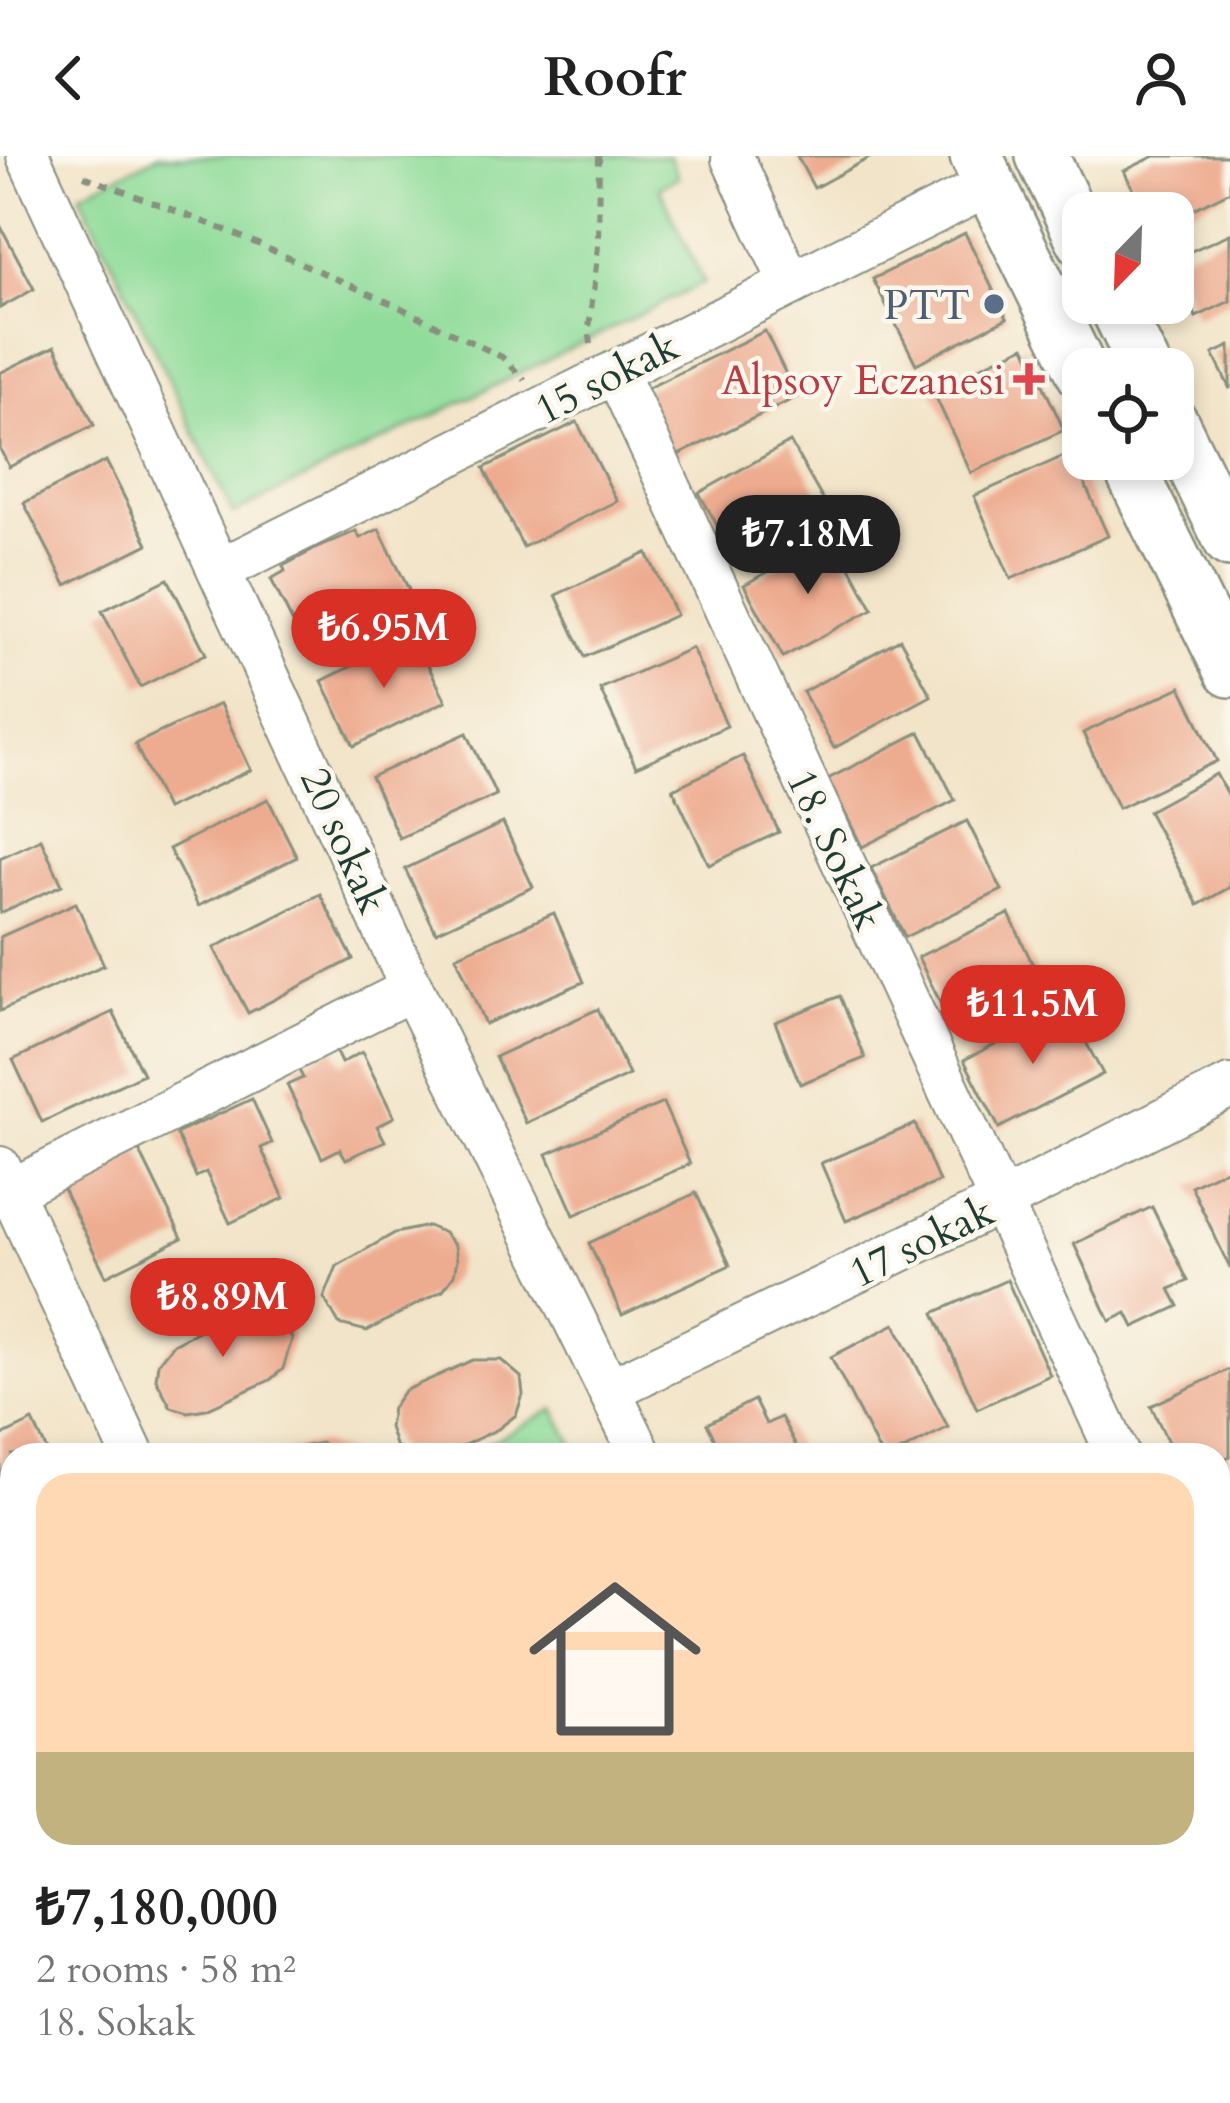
<!DOCTYPE html>
<html lang="en">
<head>
<meta charset="utf-8">
<style>
  body { margin:0; font-family:Cardo,serif; background:#f2f2f2; color:#222; height:100vh; display:flex; flex-direction:column; font-size:45px; white-space:nowrap }
  * { box-sizing:border-box; margin:0 }
  p { font-size:39px; color:#767676 }
  .icon { flex:none; width:66px; height:66px; fill:none; stroke:currentColor; stroke-width:2; stroke-linecap:round; stroke-linejoin:round }
  .map { position:relative; flex:1; overflow:hidden }
  .panel { position:absolute; left:0px; top:1287px; width:1230px; height:660px; display:flex; flex-direction:column; background:#fff; border-radius:36px 36px 0 0; box-shadow:0 6px 18px #0003 }
  .panel>* { flex:none }
  .needle { width:78px; rotate:203deg }
  .tools { position:absolute; left:1062px; top:36px; display:grid; gap:24px }
  .tools a { display:grid; place-items:center; width:132px; height:132px; border-radius:24px; background:#fff; box-shadow:0 6px 18px #0003; font-size:60px }
  .price { position:absolute; translate:-50% -102px; padding:0 27px; border-radius:42px; background:#d93025; color:#fff; font-size:39px; line-height:78px; filter:drop-shadow(0 3px 6px #0008) }
  .price::after { content:''; position:absolute; left:50%; top:72px; width:36px; height:27px; margin-left:-18px; background:inherit; clip-path:polygon(0 0,100% 0,50% 100%) }
  .price.selected { background:#222; color:#fff }
  ul { padding:0; list-style:none }
  li { display:grid; align-content:center; gap:24px; height:636px; padding:0 36px }
  li span { display:grid; place-items:center; height:372px; border-radius:36px; color:#555 }
  li>.icon { margin-inline-start:auto }
  span .icon { width:216px; height:216px; fill:#fffc; stroke-width:1 }
  li b { font-size:51px }
  header { display:flex; justify-content:space-between; align-items:center; height:156px; padding:0 36px; background:#fff; font-size:54px; font-weight:800 }
  .map>svg:first-child { display:block }
  .green { fill:#90dc9a; stroke:#588c67; stroke-width:3 }
  .building { fill:#edab8f }
  .lines { fill:none; stroke-linecap:round; stroke-linejoin:round }
  .minor-casing { stroke:#88907e; stroke-width:46 }
  .major-casing { stroke:#88907e; stroke-width:56 }
  .path { stroke:#88907e; stroke-width:6; stroke-dasharray:9 9; stroke-linecap:butt }
  .minor { stroke:#fff; stroke-width:42 }
  .major { stroke:#fff; stroke-width:51 }
  .service-dot { fill:#5c6f8a; stroke:#fbf7ec; stroke-width:4.5 }
  .health-dot { fill:#e0444e; stroke:#fbf7ec; stroke-width:4.5 }
  .labels { text-anchor:middle; stroke-width:9; stroke-linejoin:round; paint-order:stroke }
  .service-label { font-size:42px; fill:#4e5e75; stroke:#fbf7ec; text-anchor:end }
  .street-label { font-size:42px; fill:#1f3d34; stroke:#fbf7ec }
  .health-label { font-size:42px; fill:#be3a42; stroke:#fbf7ec; text-anchor:end }
</style>
</head>
<body>
<header><svg class="icon" aria-label="back" viewBox="0 0 24 24"><path d="M15 5l-7 7 7 7"/></svg>Roofr<svg class="icon" aria-label="person" viewBox="0 0 24 24"><circle cx="12" cy="8" r="4"/><path d="M4 21q1-7 8-7t8 7"/></svg></header>
<div class="map">
<svg width="1230" height="1947" viewBox="0 0 1230 1947">
  <rect width="100%" height="100%" fill="#fbf7ec"/>
  <filter id="ink" filterUnits="userSpaceOnUse"><feTurbulence type="fractalNoise" baseFrequency=".00833" numOctaves="2"/><feDisplacementMap in="SourceGraphic" scale="24" xChannelSelector="R" yChannelSelector="G"/><feConvolveMatrix kernelMatrix="1 2 1 2 8 2 1 2 1" color-interpolation-filters="sRGB"/></filter>
  <filter id="wash" filterUnits="userSpaceOnUse"><feTurbulence type="fractalNoise" baseFrequency=".004" numOctaves="4" result="noise"/><feDisplacementMap in="SourceGraphic" scale="48" xChannelSelector="R" yChannelSelector="G"/><feGaussianBlur stdDeviation="2.7" result="paint"/><feColorMatrix in="noise" values="0 0 0 0 0 0 0 0 0 0 0 0 0 0 0 0 0 1.4 0 .05"/><feComposite in="paint" operator="in"/></filter>
  <g filter="url(#wash)">
    <rect width="100%" height="100%" fill="#f2e4c8"/>
    <g class="green">
      <polygon points="158,0 669,0 678,21 659,31 704,127 233,358 80,38"/>
      <polygon points="554,1253 579,1299 466,1299"/>
    </g>
    <g id="blocks">
      <g class="building">
        <polygon points="797,0 873,0 814,32"/>
        <polygon points="1155,0 1230,0 1230,35 1173,63 1173,57 1145,57 1124,15"/>
        <polygon points="0,69 34,133 0,152"/>
        <polygon points="965,77 1007,162 916,208 873,123"/>
        <polygon points="1230,78 1230,145 1196,161 1173,103"/>
        <polygon points="765,175 797,241 672,302 640,236"/>
        <polygon points="55,190 94,269 9,311 0,293 0,217"/>
        <polygon points="1025,190 1064,274 971,317 932,233"/>
        <polygon points="1230,190 1230,233 1213,198"/>
        <polygon points="577,266 617,345 523,391 484,312"/>
        <polygon points="790,286 827,351 735,401 699,337"/>
        <polygon points="1071,297 1108,380 1011,423 974,340"/>
        <polygon points="106,305 148,388 66,429 24,347"/>
        <polygon points="379,373 409,434 371,452 364,447 340,459 344,469 304,489 271,423 285,415 283,410 319,391 356,375 360,382"/>
        <polygon points="833,380 873,453 783,501 744,429"/>
        <polygon points="647,397 676,459 585,501 556,439"/>
        <polygon points="168,423 206,498 140,531 102,455"/>
        <polygon points="413,480 446,545 354,590 322,525"/>
        <polygon points="900,483 931,540 834,592 803,536"/>
        <polygon points="692,492 727,570 636,611 600,533"/>
        <polygon points="1181,531 1217,605 1118,652 1083,577"/>
        <polygon points="220,548 251,614 166,653 135,588"/>
        <polygon points="920,576 955,644 862,691 828,623"/>
        <polygon points="467,577 496,639 399,682 371,621"/>
        <polygon points="743,600 779,676 709,709 673,633"/>
        <polygon points="1216,618 1230,644 1230,731 1198,749 1148,655"/>
        <polygon points="268,643 297,701 198,750 169,693"/>
        <polygon points="967,665 1002,734 905,781 871,712"/>
        <polygon points="503,667 533,731 436,776 405,713"/>
        <polygon points="41,683 62,729 0,757 0,702"/>
        <polygon points="320,738 353,803 248,857 214,792"/>
        <polygon points="76,747 104,809 0,855 0,781"/>
        <polygon points="554,757 584,826 485,868 456,800"/>
        <polygon points="1009,758 1042,828 952,871 918,801"/>
        <polygon points="840,840 865,902 800,928 775,866"/>
        <polygon points="1067,851 1103,918 999,972 964,904"/>
        <polygon points="598,853 629,919 526,967 495,901"/>
        <polygon points="113,856 143,918 42,966 13,904"/>
        <polygon points="334,892 341,907 362,896 394,961 377,970 385,985 346,1003 340,993 322,1002 287,929 303,922 297,910"/>
        <polygon points="252,943 272,987 261,992 284,1042 230,1067 206,1016 196,1021 176,978"/>
        <polygon points="663,947 690,1008 574,1059 547,998"/>
        <polygon points="915,968 939,1026 846,1065 821,1007"/>
        <polygon points="139,994 182,1082 106,1120 62,1031"/>
        <polygon points="1230,1011 1230,1112 1191,1030"/>
        <polygon points="696,1037 730,1109 622,1159 589,1087"/>
        <polygon points="1152,1051 1188,1125 1170,1133 1179,1150 1134,1171 1127,1157 1110,1165 1074,1088"/>
        <polygon points="428,1070 444,1077 455,1090 457,1104 454,1119 443,1134 367,1175 339,1168 324,1142 337,1110 395,1077"/>
        <polygon points="1007,1124 1050,1219 977,1253 934,1157"/>
        <polygon points="235,1156 263,1156 285,1167 292,1183 283,1213 270,1224 206,1253 188,1256 171,1251 156,1223 158,1207 173,1188"/>
        <polygon points="895,1168 948,1271 894,1299 881,1299 831,1201"/>
        <polygon points="473,1204 501,1204 521,1221 523,1239 516,1259 498,1273 443,1299 407,1299 395,1289 389,1271 392,1252 404,1235"/>
        <polygon points="1230,1213 1230,1300 1218,1306 1218,1299 1174,1299 1151,1250"/>
        <polygon points="754,1244 766,1268 781,1261 801,1299 699,1299 718,1289 707,1268"/>
        <polygon points="33,1265 49,1299 12,1299 12,1368 0,1342 0,1281"/>
        <polygon points="320,1287 351,1299 282,1299 296,1292"/>
        <polygon points="1230,1612 1230,1710 1218,1716 1218,1618"/>
        <polygon points="0,1731 12,1746 12,1818 0,1823"/>
        <polygon points="1218,1867 1230,1891 1230,1910 1218,1916"/>
        <polygon points="12,1881 12,1935 68,1935 73,1947 0,1947 0,1886"/>
        <polygon points="299,1935 371,1935 376,1947 304,1947"/>
        <polygon points="772,1935 871,1935 848,1947 778,1947"/>
        <polygon points="1014,1935 1109,1935 1115,1947 1020,1947"/>
      </g>
    </g>
  </g>
  <g filter="url(#ink)">
    <use href="#blocks" fill-opacity="0" stroke="#88907e" stroke-width="3"/>
    <g class="lines">
      <defs>
        <g id="minor">
          <polyline points="28,0 412,833 641,1299"/>
          <polyline points="733,3 791,128"/>
          <polyline points="616,216 1118,1299"/>
          <polyline points="222,413 989,29"/>
          <polyline points="0,1012 133,1299"/>
          <polyline points="0,1040 412,833"/>
          <polyline points="609,1234 999,1047 1230,930"/>
          <polyline points="1218,1511 1230,1537"/>
          <polyline points="428,1935 433,1947"/>
          <polyline points="950,1935 956,1947"/>
          <polyline points="236,1947 262,1935"/>
        </g>
        <g id="major">
          <polyline points="976,0 1083,218"/>
          <polyline points="1042,0 1083,85"/>
          <polyline points="1114,147 1146,213"/>
          <polyline points="1173,268 1230,385"/>
          <polyline points="1125,303 1230,515"/>
        </g>
      </defs>
      <use href="#minor" class="minor-casing"/>
      <use href="#major" class="major-casing"/>
      <g class="path">
        <polyline points="84,20 233,77 397,150 502,201 525,224"/>
        <polyline points="591,188 589,173 598,90 599,0"/>
      </g>
      <use href="#minor" class="minor"/>
      <use href="#major" class="major"/>
    </g>
  </g>
  <circle class="service-dot" cx="994" cy="148" r="12"/>
  <path class="health-dot" d="M1023 205h12v12h12v12h-12v12h-12v-12h-12v-12h12z"/>
  <g class="labels">
    <g class="service-label">
      <text x="970" y="163">PTT</text>
    </g>
    <g class="street-label">
      <text transform="translate(606 221) rotate(-27)" y="15">15 sokak</text>
      <text transform="translate(345 684) rotate(66)" y="15">20 sokak</text>
      <text transform="translate(836 693) rotate(65)" y="15">18. Sokak</text>
      <text transform="translate(921 1085) rotate(-26)" y="15">17 sokak</text>
    </g>
    <g class="health-label">
      <text x="1005" y="238">Alpsoy Eczanesi</text>
    </g>
  </g>
</svg>
<div class="tools">
<a><svg class="needle" viewBox="-14 -14 28 28"><path d="M0-13l5 13h-10z" fill="#e53935"/><path d="M0 13l5-13h-10z" fill="#767676"/></svg></a>
<a><svg class="icon" aria-label="locate" viewBox="0 0 24 24"><circle cx="12" cy="12" r="6"/><path d="M12 2v4M12 18v4M2 12h4M18 12h4"/></svg></a>
</div>
<b class="price selected" style="left:808px;top:441px">₺7.18M</b>
<b class="price" style="left:384px;top:535px">₺6.95M</b>
<b class="price" style="left:1033px;top:911px">₺11.5M</b>
<b class="price" style="left:223px;top:1204px">₺8.89M</b>
<section class="panel">
<ul>
<li><span style="background:linear-gradient(#ffd9b3 75%,#c2b280 0)"><svg class="icon" aria-label="home" viewBox="0 0 24 24"><path d="M3 11l9-7 9 7M6 9v11h12V9"/></svg></span><div><b>₺7,180,000</b><p>2 rooms · 58 m²</p><p>18. Sokak</p></div></li>
</ul>
</section>
</div>
</body>
</html>
